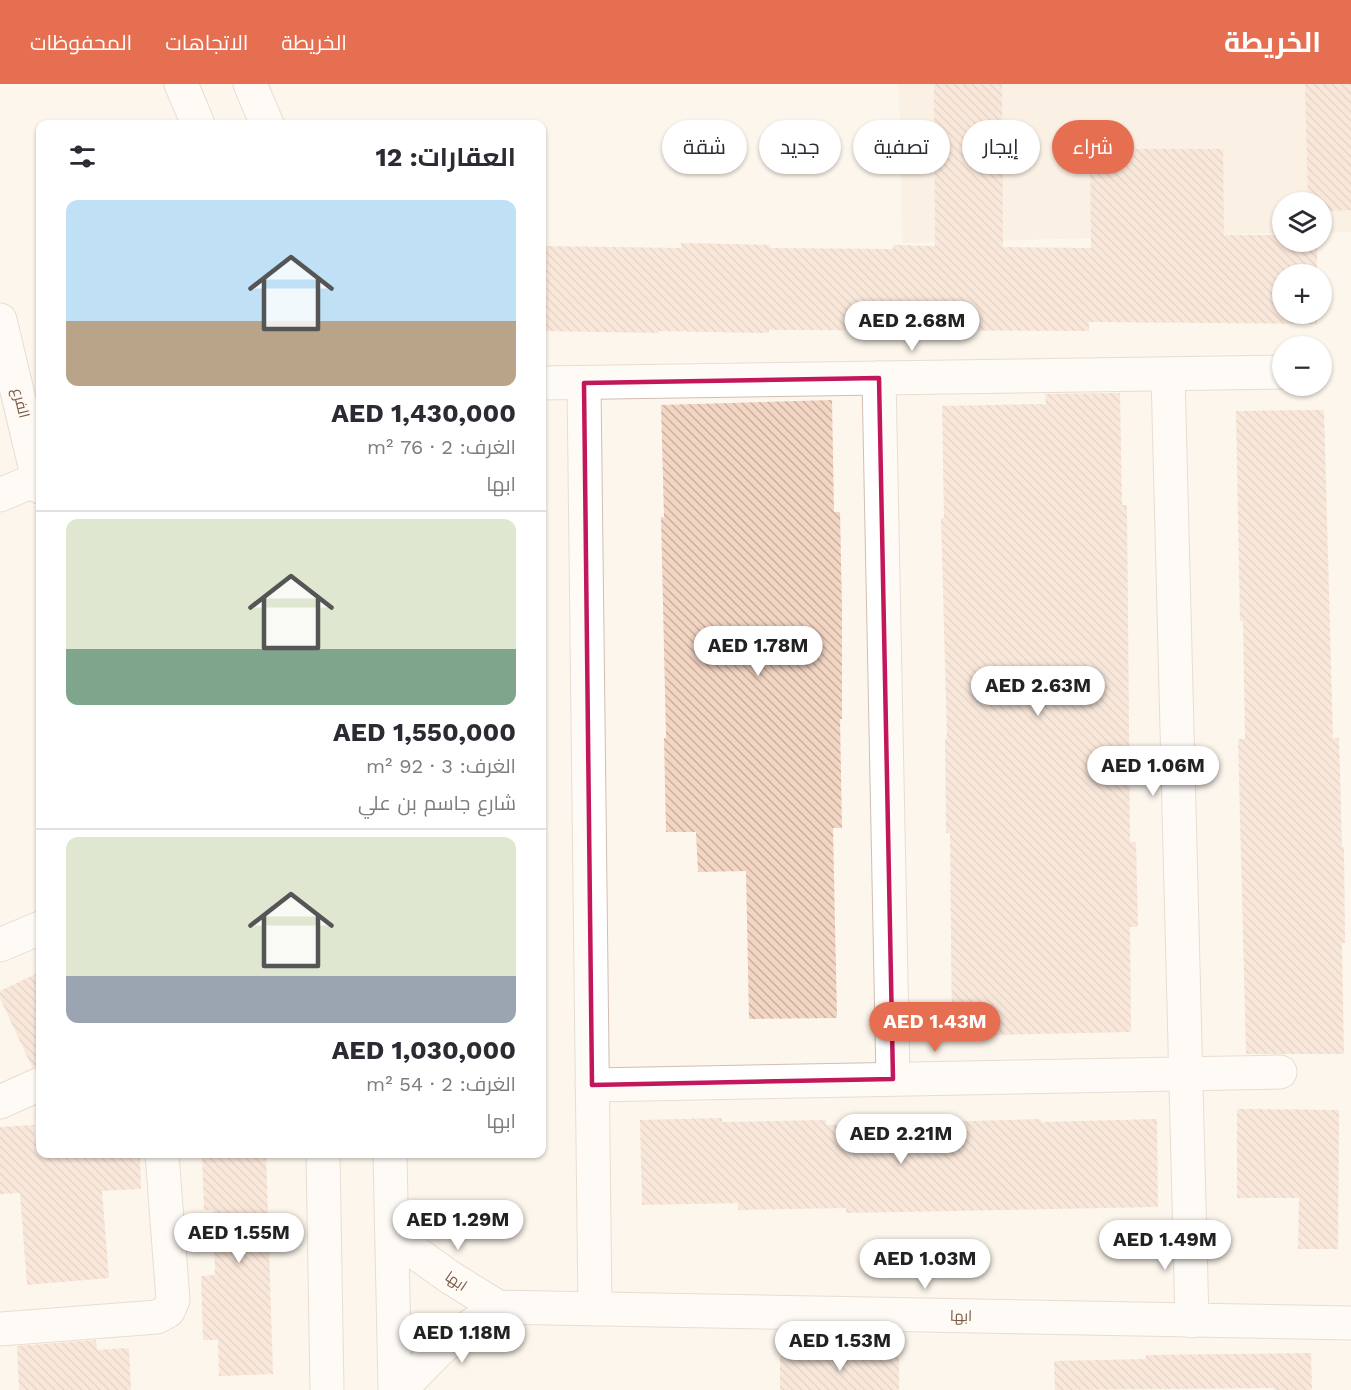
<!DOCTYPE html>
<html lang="ar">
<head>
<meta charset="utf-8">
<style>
  body { margin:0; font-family:"Work Sans",Cairo,sans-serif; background:#f2f2f3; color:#2b2b33; direction:rtl; height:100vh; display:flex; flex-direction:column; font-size:22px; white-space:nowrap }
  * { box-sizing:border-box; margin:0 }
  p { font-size:20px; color:#7c7c81 }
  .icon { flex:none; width:33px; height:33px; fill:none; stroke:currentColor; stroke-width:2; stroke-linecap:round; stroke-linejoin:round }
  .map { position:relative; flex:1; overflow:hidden; direction:ltr }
  .side { position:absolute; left:36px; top:36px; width:510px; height:1038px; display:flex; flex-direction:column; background:#fff; border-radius:12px; box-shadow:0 2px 4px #0004; direction:rtl }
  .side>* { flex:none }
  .guide { position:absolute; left:564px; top:36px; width:570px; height:54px; direction:rtl; display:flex; gap:12px }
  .fabs { position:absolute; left:1272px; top:108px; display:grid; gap:12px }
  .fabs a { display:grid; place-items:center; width:60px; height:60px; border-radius:50%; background:#fff; box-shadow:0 2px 4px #0004; font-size:30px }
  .price { position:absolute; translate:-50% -51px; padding:0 14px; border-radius:21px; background:#fff; color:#222; font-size:20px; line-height:39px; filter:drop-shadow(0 2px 3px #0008) }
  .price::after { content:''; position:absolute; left:50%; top:36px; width:18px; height:14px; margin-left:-9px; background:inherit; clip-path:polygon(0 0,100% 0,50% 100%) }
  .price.on { background:#e76f51; color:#fff }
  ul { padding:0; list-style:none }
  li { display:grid; align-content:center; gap:12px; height:318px; padding:0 30px }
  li+li { border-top:2px solid #e1e1e2 }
  li span { display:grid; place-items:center; height:186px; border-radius:12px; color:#555 }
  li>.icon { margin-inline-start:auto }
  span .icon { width:108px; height:108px; fill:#fffc; stroke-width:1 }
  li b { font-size:26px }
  h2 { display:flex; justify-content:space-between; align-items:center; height:72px; padding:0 30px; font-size:26px }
  .pill { padding:0 21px; border-radius:27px; background:#fff; box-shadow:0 2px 4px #0004; font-size:21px; line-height:54px }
  .pill.on { background:#e76f51; color:#fff }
  header { display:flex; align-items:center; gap:36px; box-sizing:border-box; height:84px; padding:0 30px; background:#e76f51; color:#fff }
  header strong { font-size:28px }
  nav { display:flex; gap:33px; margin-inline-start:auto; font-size:21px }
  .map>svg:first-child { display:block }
  .residential { fill:#f5e8da }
  .building { fill:url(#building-back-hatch) }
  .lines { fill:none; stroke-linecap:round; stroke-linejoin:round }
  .minor-casing { stroke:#d1beb0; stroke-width:35 }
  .tertiary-casing { stroke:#d1beb0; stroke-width:35 }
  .minor { stroke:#fff; stroke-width:33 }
  .tertiary { stroke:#fff; stroke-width:33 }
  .marked { fill:none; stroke:#c2185b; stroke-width:4.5; stroke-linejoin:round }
  .labels { text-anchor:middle; stroke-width:6; stroke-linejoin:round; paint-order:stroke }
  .street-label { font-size:15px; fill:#7a5c4d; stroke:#fffaf3 }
</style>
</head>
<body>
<header>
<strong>الخريطة</strong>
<nav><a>الخريطة</a><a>الاتجاهات</a><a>المحفوظات</a></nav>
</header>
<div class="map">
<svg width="1351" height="1306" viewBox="0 0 1351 1306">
  <defs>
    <pattern id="building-back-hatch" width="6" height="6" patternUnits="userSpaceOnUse" patternTransform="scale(1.5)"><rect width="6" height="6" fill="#f3d5c3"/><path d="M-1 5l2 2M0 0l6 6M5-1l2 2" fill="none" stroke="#cab0a1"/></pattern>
  </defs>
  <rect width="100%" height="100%" fill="#fdf6ec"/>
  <polygon class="residential" points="899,0 1351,0 1351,148 1322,149 1322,118 1282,118 1282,149 902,159"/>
  <g class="building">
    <polygon points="934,0 1002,0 1003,163 1091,164 1090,65 1223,65 1224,151 1282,151 1282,158 1317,158 1317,190 1282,190 1282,230 1317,230 1317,240 1089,238 1089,247 769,246 769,249 659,247 659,249 542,247 542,162 681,164 681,159 770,161 770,164 893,165 893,161 935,162"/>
    <polygon points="1305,0 1351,0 1351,126 1322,127 1322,118 1308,118"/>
    <polygon points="1120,309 1122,421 1127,421 1130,758 1136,758 1138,843 1130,843 1131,948 952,952 950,749 946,749 945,655 947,655 941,434 944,434 942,322 1046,320 1045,310"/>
    <polygon points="832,316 834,428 840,428 842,525 842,635 840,635 842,744 833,744 837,934 749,935 746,787 698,788 696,748 666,748 664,654 666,654 661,433 664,433 661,321"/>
    <polygon points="1324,326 1333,654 1339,654 1342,763 1344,763 1345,859 1342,859 1344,970 1246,970 1238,655 1245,655 1243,537 1240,537 1236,327"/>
    <polygon points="40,888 40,981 32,983 0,914 0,907"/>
    <polygon points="1237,1025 1339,1026 1338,1165 1298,1165 1299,1114 1237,1114"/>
    <polygon points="722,1034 722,1038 826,1036 826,1041 1041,1035 1041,1038 1157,1035 1158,1123 846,1129 846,1124 738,1126 738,1119 642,1121 640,1036"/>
    <polygon points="34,1041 35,1055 40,1055 40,1070 140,1070 141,1105 102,1107 109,1194 27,1201 20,1109 0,1110 0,1043"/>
    <polygon points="202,1070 266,1070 273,1290 219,1292 218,1256 203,1256 201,1192 215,1191 213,1126 204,1126"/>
    <polygon points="96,1256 97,1266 129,1264 131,1306 19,1306 17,1262"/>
    <polygon points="1311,1269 1312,1306 1274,1306 1274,1304 1055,1306 1054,1277 1146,1275 1146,1271"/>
    <polygon points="899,1270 899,1306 780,1306 780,1272"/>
  </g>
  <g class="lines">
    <defs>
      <g id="minor">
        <polyline points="0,236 40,403"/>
        <polyline points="1168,290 1192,1237"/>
        <polyline points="879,294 893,995"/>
        <polyline points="542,299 1282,288"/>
        <polyline points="584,299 595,1225"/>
        <polyline points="0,411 40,394"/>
        <polyline points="0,861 40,844"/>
        <polyline points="592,1001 1280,988"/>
        <polyline points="0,1018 40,1000"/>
        <polyline points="392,1141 416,1169 451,1194 498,1223 1351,1239"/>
        <polyline points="0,1245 157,1233 168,1227 173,1216 162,1070"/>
        <polyline points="400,1306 439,1266 456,1252 498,1223"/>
      </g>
      <g id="tertiary">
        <polyline points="181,0 198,40"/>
        <polyline points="250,0 267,40"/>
        <polyline points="323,1070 327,1306"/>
        <polyline points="390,1070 395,1306"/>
      </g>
    </defs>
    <use href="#minor" class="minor-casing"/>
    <use href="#tertiary" class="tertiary-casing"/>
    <use href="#minor" class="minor"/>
    <use href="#tertiary" class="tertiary"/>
  </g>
  <path d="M0 0H1351V1306H0ZM879,294l14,701 -301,6 -8,-702z" fill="#fdf6ec" fill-opacity=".55" fill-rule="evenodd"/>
  <path class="marked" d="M879,294l14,701 -301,6 -8,-702z"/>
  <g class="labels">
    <g class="street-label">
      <text transform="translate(21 319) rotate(76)" y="5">الفرع</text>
      <text transform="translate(456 1197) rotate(34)" y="5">ابها</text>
      <text transform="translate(961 1232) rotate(1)" y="5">ابها</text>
    </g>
  </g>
</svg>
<div class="fabs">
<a><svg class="icon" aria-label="layers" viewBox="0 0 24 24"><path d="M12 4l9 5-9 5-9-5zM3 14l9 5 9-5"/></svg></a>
<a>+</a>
<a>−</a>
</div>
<b class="price" style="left:912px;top:268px">AED 2.68M</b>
<b class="price" style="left:758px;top:593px">AED 1.78M</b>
<b class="price" style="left:1038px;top:633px">AED 2.63M</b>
<b class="price" style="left:1153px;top:713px">AED 1.06M</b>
<b class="price on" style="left:935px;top:969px">AED 1.43M</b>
<b class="price" style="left:901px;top:1081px">AED 2.21M</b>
<b class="price" style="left:458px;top:1167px">AED 1.29M</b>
<b class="price" style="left:239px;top:1180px">AED 1.55M</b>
<b class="price" style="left:1165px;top:1187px">AED 1.49M</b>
<b class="price" style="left:925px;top:1206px">AED 1.03M</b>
<b class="price" style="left:462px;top:1280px">AED 1.18M</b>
<b class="price" style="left:840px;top:1288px">AED 1.53M</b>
<div class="guide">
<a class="pill on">شراء</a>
<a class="pill">إيجار</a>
<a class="pill">تصفية</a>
<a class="pill">جديد</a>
<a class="pill">شقة</a>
</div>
<section class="side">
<h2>العقارات: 12<svg class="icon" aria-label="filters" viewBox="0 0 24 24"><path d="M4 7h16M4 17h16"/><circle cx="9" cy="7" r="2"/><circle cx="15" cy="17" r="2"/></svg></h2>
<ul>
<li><span style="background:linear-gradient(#bfe0f5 65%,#b9a48a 0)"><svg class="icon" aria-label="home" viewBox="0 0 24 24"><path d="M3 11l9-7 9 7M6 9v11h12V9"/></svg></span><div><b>AED 1,430,000</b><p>الغرف: 2 · 76 m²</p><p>ابها</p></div></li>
<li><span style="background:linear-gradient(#dfe7d0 70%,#7fa58c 0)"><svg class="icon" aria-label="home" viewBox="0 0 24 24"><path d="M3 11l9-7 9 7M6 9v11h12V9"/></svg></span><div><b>AED 1,550,000</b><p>الغرف: 3 · 92 m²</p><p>شارع جاسم بن علي</p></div></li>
<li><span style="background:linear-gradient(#dfe7d0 75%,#9aa5b1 0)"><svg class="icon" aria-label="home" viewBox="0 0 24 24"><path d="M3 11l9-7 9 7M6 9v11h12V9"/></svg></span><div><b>AED 1,030,000</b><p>الغرف: 2 · 54 m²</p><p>ابها</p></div></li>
</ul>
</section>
</div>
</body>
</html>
